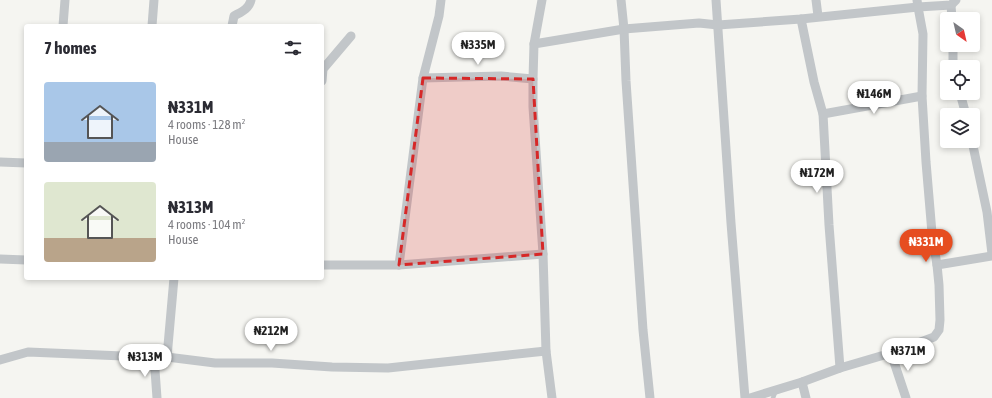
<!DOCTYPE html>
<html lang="en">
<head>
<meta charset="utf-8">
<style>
  body { margin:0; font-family:"Asap Condensed",sans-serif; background:#f7f7f7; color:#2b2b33; height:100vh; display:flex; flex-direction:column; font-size:15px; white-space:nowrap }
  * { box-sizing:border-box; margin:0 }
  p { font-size:13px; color:#7c7c81 }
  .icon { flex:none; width:22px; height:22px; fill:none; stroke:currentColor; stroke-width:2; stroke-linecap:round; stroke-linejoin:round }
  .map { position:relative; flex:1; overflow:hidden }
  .details { position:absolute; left:24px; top:24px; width:300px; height:256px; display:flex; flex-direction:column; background:#fff; border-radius:4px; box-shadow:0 2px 6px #0003 }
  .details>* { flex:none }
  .needle { width:26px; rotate:146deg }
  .buttons { position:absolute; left:940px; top:12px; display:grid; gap:8px }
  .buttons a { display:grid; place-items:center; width:40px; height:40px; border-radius:4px; background:#fff; box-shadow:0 2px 6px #0003; font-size:20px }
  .price { position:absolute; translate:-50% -34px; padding:0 9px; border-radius:14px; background:#fff; color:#222; font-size:13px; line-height:26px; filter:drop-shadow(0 1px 2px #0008) }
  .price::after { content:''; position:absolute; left:50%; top:24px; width:12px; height:9px; margin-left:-6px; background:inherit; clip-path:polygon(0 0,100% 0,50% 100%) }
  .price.current { background:#e64d20; color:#fff }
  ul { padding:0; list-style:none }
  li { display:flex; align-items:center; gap:12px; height:100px; padding:0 20px }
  li span { display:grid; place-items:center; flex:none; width:112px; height:80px; border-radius:4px; color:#555 }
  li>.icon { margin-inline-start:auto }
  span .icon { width:48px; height:48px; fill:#fffc; stroke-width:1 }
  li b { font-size:17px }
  h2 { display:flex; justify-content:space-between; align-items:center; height:48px; padding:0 20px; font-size:17px }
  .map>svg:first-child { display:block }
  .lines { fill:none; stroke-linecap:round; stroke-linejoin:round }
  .lane { stroke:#c2c6c9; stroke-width:4.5 }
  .street { stroke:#c2c6c9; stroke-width:9 }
  .marked { fill:#d62828; fill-opacity:0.2; stroke:#d62828; stroke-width:3; stroke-dasharray:8 5; stroke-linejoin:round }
</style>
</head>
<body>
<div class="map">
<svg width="992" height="398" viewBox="0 0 992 398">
  <rect width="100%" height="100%" fill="#f5f5f1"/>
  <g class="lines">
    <polyline class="lane" points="773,398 776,390"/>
    <g class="street">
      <polyline points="621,0 624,29 626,81 643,330 650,398"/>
      <polyline points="716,0 731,223 745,398"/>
      <polyline points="816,0 818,16"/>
      <polyline points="951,5 952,19"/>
      <polyline points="801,19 814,82 823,114 829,225 840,368"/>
      <polyline points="63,26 65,0"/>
      <polyline points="152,26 154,0"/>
      <path d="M232,26l2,-10c7,-4 15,-7 17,-16"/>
      <polyline points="534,44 542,0"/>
      <polyline points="953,45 953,67"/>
      <polyline points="423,78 501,76 533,79"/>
      <polyline points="322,81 323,69 351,36"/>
      <polyline points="960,93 966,115"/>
      <polyline points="823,114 922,96"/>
      <polyline points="972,141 987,212 992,254"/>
      <polyline points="0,162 26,163"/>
      <polyline points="0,259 26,260"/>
      <polyline points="322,265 399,265 543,254"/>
      <polyline points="399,265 423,78 439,16 441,0"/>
      <polyline points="937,265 992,256"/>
      <polyline points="891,353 906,398"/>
      <polyline points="154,356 157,398"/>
      <polyline points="167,357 174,278"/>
      <polyline points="0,360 28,352 123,356 167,357 215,363 272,363 332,367 388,368 546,351"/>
      <polyline points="802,382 806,398"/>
      <polyline points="552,398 546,351 543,254 533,107 533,79 534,44 624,29 699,23 718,25 801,19 918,7 917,0"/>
      <polyline points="750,398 802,382 840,368 891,353 934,337 939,330 940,320 939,285 937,265 932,233 926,162 922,96 923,34 918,7 951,5 956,0"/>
    </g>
  </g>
  <path class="marked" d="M423,78l110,1 10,175 -144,11z"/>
</svg>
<div class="buttons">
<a><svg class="needle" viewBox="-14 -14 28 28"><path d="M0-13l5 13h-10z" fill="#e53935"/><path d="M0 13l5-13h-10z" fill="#7c7c81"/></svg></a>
<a><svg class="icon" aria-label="locate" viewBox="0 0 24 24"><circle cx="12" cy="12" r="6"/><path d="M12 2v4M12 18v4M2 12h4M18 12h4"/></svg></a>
<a><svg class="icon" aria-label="layers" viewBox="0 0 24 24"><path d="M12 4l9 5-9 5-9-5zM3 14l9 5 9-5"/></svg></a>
</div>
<b class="price" style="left:478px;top:66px">₦335M</b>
<b class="price" style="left:874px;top:115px">₦146M</b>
<b class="price" style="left:817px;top:194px">₦172M</b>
<b class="price current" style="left:926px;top:263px">₦331M</b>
<b class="price" style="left:271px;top:352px">₦212M</b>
<b class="price" style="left:908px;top:372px">₦371M</b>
<b class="price" style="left:145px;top:378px">₦313M</b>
<section class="details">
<h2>7 homes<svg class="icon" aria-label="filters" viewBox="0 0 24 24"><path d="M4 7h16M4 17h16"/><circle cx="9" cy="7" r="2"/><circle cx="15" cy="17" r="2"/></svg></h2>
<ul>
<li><span style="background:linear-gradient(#a9c7e8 75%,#9aa5b1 0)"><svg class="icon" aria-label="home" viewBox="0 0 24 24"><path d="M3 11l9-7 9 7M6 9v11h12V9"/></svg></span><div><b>₦331M</b><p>4 rooms · 128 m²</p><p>House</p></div></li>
<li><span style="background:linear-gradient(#dfe7d0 70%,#b9a48a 0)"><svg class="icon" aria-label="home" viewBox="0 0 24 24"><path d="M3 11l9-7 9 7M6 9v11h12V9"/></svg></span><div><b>₦313M</b><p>4 rooms · 104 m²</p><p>House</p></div></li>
</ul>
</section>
</div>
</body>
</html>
